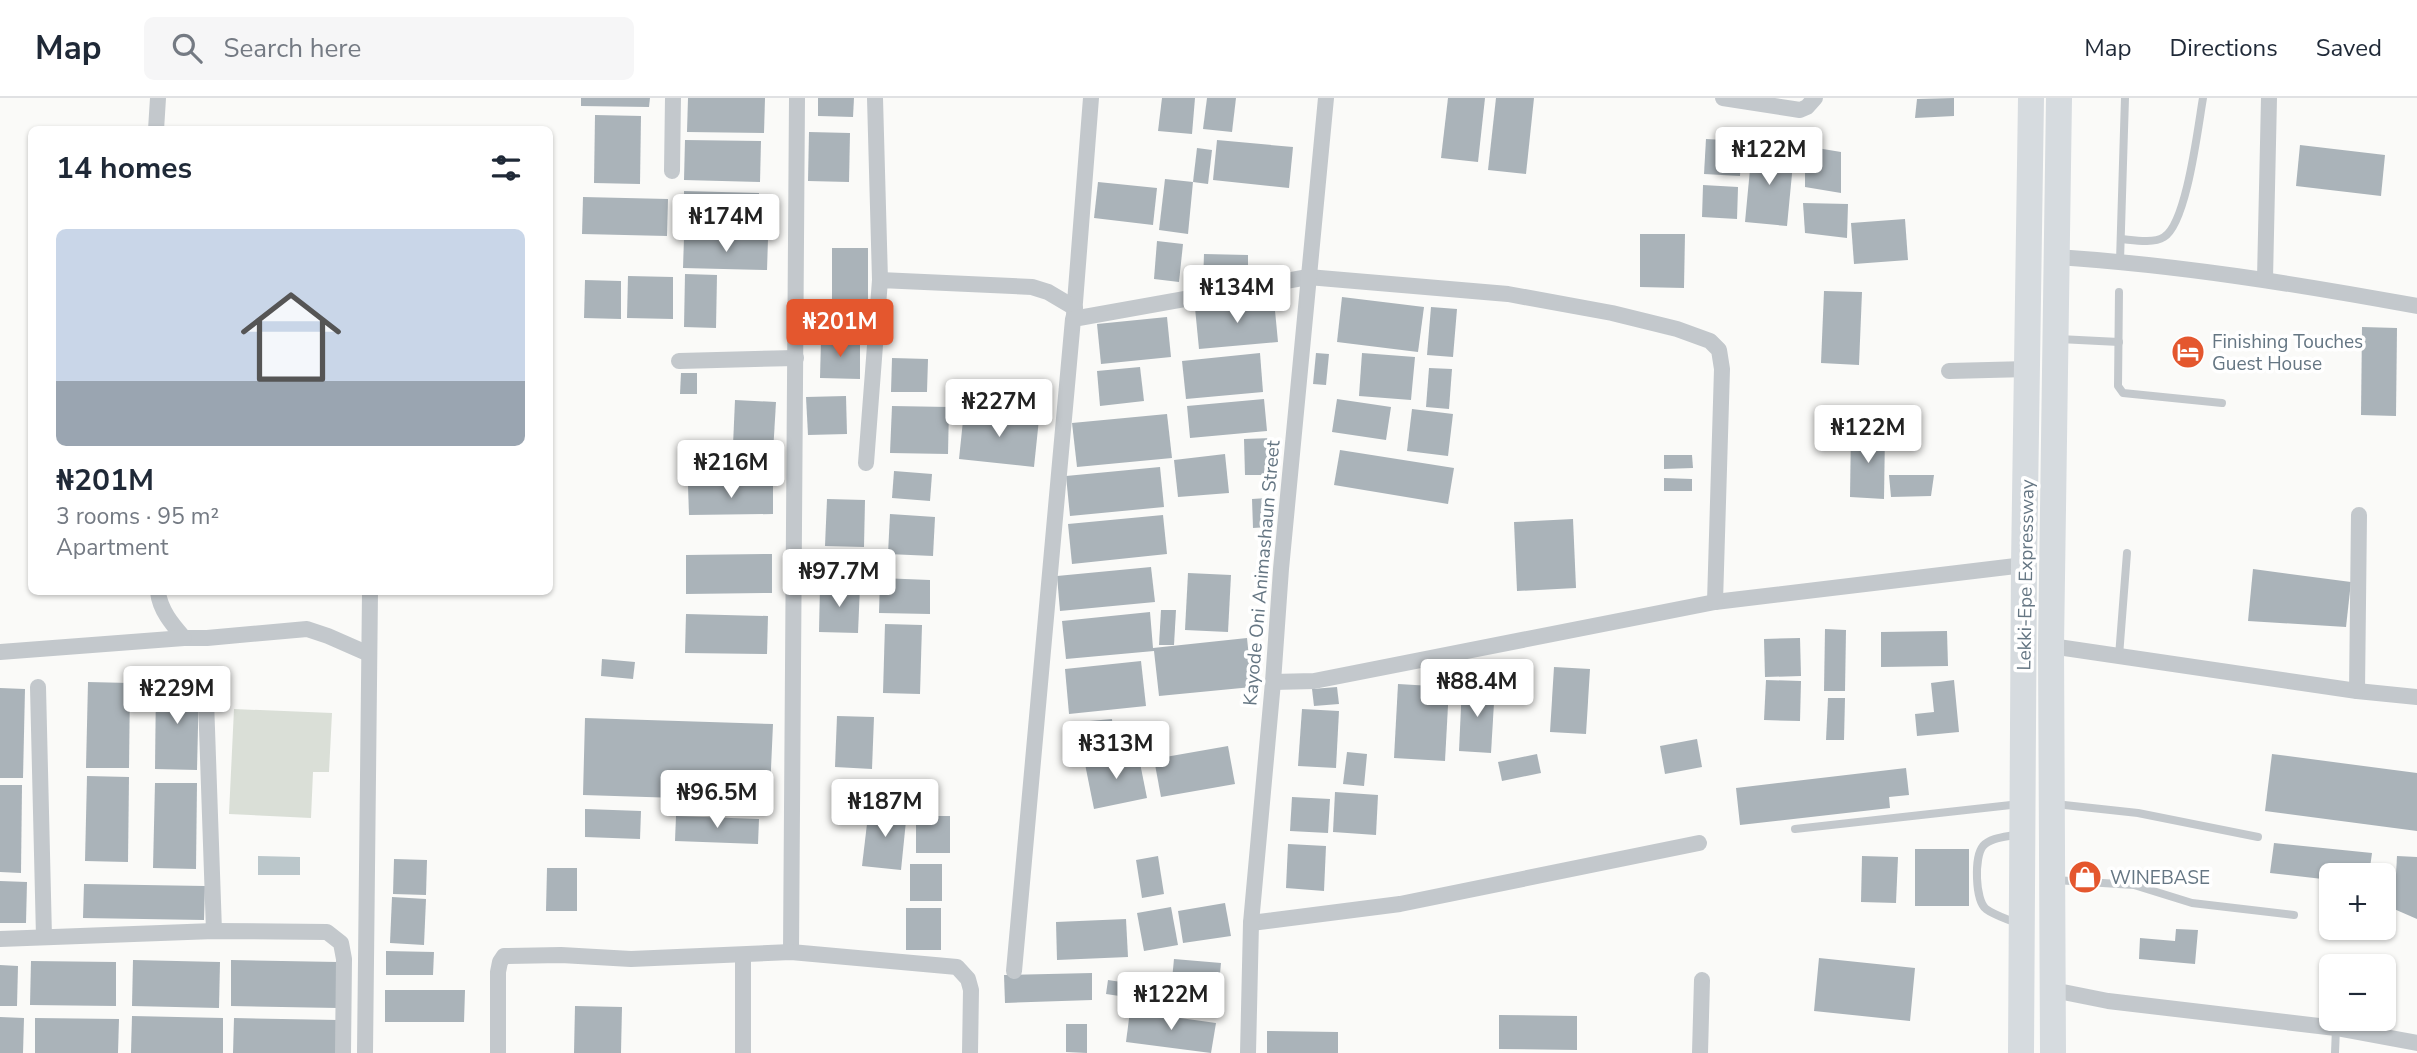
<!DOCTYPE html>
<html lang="en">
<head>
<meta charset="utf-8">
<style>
  body { margin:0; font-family:"Nunito Sans",sans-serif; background:#f6f6f7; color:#1f2937; height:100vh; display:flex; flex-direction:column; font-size:26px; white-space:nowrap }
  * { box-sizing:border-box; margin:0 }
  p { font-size:23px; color:#747a83 }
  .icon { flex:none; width:38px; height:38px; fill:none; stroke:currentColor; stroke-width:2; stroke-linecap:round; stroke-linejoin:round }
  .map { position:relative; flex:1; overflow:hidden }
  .sheet { position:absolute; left:28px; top:28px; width:525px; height:469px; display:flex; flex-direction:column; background:#fff; border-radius:10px; box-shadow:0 2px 5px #0004 }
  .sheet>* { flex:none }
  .fabs { position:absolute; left:2319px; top:765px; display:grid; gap:14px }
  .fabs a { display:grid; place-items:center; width:77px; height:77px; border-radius:10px; background:#fff; box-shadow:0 2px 5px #0004; font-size:35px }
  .price { position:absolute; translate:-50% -60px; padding:0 16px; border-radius:7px; background:#fff; color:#222; font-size:23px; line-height:46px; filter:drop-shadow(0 2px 4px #0008) }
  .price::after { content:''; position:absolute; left:50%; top:42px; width:21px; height:16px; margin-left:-10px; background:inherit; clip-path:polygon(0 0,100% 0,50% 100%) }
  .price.current { background:#e4572e; color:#fff }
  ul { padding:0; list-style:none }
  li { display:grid; align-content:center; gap:14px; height:371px; padding:0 28px }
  li span { display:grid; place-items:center; height:217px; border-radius:10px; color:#555 }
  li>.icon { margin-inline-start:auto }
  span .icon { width:126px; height:126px; fill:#fffc; stroke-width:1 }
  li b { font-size:30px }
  h2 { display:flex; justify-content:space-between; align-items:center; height:84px; padding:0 28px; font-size:30px }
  header { display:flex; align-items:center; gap:42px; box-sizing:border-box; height:98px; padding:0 35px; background:#fff; border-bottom:2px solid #e0e1e3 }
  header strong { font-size:33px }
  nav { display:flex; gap:38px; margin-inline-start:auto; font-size:24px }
  .search { width:490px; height:63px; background:#f6f6f7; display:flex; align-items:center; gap:18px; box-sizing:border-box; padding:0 24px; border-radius:10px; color:#747a83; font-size:26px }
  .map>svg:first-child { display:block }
  .green { fill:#dadfd7 }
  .water { fill:#bbc7cb }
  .building { fill:#aab3b9 }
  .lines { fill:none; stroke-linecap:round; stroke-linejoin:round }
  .service { stroke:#c3c8cc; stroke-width:8 }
  .minor { stroke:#c3c8cc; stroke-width:16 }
  .trunk { stroke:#d6dbdf; stroke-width:26 }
  .labels { text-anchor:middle; stroke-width:7; stroke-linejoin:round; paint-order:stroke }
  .poi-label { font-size:19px; fill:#657683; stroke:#fff; text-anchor:start }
  .street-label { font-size:19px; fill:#657683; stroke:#fff }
</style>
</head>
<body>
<header>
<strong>Map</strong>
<div class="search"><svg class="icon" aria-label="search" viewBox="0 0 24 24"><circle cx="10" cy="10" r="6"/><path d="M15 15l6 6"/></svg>Search here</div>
<nav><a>Map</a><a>Directions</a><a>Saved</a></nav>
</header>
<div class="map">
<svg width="2417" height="955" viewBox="0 0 2417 955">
  <rect width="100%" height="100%" fill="#fafaf8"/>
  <polygon class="green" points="234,611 332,615 329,674 313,674 311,720 229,716"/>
  <polygon class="water" points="258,758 300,759 300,777 258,777"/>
  <g class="building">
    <polygon points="581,0 650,0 649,9 581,8"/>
    <polygon points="688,0 765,0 764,35 687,34"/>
    <polygon points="818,0 854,0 853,19 818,18"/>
    <polygon points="1162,0 1195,0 1192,36 1158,33"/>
    <polygon points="1207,0 1236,0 1232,34 1203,31"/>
    <polygon points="1448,0 1485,0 1478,64 1441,60"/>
    <polygon points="1496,0 1534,0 1526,76 1488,72"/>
    <polygon points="1954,0 1954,18 1915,20 1917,1"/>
    <polygon points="595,17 641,18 640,86 594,85"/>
    <polygon points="809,34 850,35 849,84 808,83"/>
    <polygon points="1706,41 1742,43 1740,78 1704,76"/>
    <polygon points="685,42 761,43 760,84 684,82"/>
    <polygon points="1217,42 1293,49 1289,90 1213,82"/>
    <polygon points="2300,47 2385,57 2381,98 2296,88"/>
    <polygon points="1805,48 1841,54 1841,95 1805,89"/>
    <polygon points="1197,50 1212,52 1208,86 1193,84"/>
    <polygon points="1752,50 1794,55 1787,128 1745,124"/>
    <polygon points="1165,81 1193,84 1188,136 1159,132"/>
    <polygon points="1098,84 1157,90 1153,127 1094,120"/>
    <polygon points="1703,87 1738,89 1737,121 1702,119"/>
    <polygon points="684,93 759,95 759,127 684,126"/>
    <polygon points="583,99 668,101 667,138 582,136"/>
    <polygon points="1803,105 1848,106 1847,140 1805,135"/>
    <polygon points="1905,121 1908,162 1854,166 1851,125"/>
    <polygon points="1640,136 1685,136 1684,190 1640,189"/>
    <polygon points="684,140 768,141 767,172 683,170"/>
    <polygon points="1157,143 1183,146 1179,184 1154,181"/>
    <rect x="832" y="150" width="36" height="77"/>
    <polygon points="1204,156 1248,157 1248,186 1203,185"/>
    <polygon points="685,176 717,177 716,230 684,229"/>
    <polygon points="628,178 673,179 673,221 627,220"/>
    <polygon points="585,182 621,183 621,221 584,220"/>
    <polygon points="1824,193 1862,194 1859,267 1821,265"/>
    <polygon points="1342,199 1424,209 1418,254 1337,244"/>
    <polygon points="1274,202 1278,244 1199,251 1195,210"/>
    <polygon points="1431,209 1457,211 1453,259 1427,257"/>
    <polygon points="1167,219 1171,259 1101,266 1097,226"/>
    <polygon points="2362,229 2397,230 2396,318 2361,317"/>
    <polygon points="821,242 860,242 860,281 820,280"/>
    <polygon points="1260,255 1263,294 1186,301 1182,263"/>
    <polygon points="1316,255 1329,256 1326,287 1313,286"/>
    <polygon points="1362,255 1415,259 1411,302 1359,298"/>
    <polygon points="892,260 928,261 927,294 891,294"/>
    <polygon points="1140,269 1144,303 1100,308 1097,273"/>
    <polygon points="1429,270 1452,271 1449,311 1426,309"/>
    <polygon points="681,275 697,275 697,296 680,296"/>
    <polygon points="846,298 847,336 808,337 806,299"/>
    <polygon points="1264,301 1267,333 1190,340 1187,308"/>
    <polygon points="1337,301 1391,309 1386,342 1332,334"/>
    <polygon points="735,302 776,304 772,372 732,370"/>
    <polygon points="892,308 949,309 948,356 890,355"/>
    <polygon points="1412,311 1453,316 1448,358 1407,353"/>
    <polygon points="964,313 1039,321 1034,369 959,361"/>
    <polygon points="1167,316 1172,360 1077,369 1072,325"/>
    <polygon points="1851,332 1885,334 1884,401 1850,399"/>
    <polygon points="1273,340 1273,377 1245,377 1244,341"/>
    <polygon points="1340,352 1454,370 1448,406 1334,387"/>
    <polygon points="1225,356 1229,395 1178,399 1174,362"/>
    <polygon points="1664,357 1692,357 1693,370 1664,371"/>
    <polygon points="1160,369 1164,409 1070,418 1066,378"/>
    <polygon points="894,373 932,376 930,403 892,400"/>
    <polygon points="1889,377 1934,377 1931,398 1891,399"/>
    <polygon points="1664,380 1692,381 1692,393 1664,393"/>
    <polygon points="688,388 773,388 773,416 689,417"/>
    <polygon points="1267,400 1268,429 1253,430 1252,401"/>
    <polygon points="827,401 865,402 864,449 825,448"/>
    <polygon points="890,416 935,419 933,458 888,456"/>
    <polygon points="1163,417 1167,456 1072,466 1068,426"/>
    <polygon points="1573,421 1576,490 1517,493 1514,424"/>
    <polygon points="772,456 772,495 686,496 686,457"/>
    <polygon points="1151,469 1155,504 1060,513 1057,478"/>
    <polygon points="2253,471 2351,484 2346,529 2248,523"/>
    <polygon points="1188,475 1231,477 1228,534 1185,532"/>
    <polygon points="880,480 930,482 930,516 879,515"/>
    <polygon points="820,487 860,488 858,535 819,534"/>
    <polygon points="1161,512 1176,512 1174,547 1159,547"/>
    <polygon points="1150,514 1153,550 1247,540 1252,589 1159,598 1154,553 1066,561 1062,523"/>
    <polygon points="686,516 768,518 767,556 685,555"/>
    <polygon points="885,526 922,527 920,596 883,595"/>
    <polygon points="1825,531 1846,532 1845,593 1824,593"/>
    <polygon points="1947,533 1948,568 1881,569 1881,534"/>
    <polygon points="1800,540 1801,578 1765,579 1764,541"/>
    <polygon points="602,561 635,564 633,581 601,578"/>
    <polygon points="1141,563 1146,608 1069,616 1065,571"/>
    <polygon points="1554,569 1590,571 1586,636 1550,634"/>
    <polygon points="1766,582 1801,583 1800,623 1764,622"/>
    <polygon points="1954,582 1959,634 1917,638 1915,616 1934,614 1931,585"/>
    <polygon points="88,584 130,585 129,670 86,670"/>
    <polygon points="156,585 199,586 197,672 155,671"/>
    <polygon points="1398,586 1449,589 1445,663 1394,660"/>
    <polygon points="1462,587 1495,588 1491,655 1459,653"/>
    <polygon points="1337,589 1339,606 1314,608 1312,591"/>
    <polygon points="0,590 25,591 23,680 0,680"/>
    <polygon points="1828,600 1845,600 1844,642 1826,642"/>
    <polygon points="1302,611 1339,613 1336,670 1298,668"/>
    <polygon points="837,618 874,619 872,671 835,669"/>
    <polygon points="585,620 773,626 770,693 678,690 678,700 583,697"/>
    <polygon points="1112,621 1115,657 1070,661 1067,625"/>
    <polygon points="1697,641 1702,669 1665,676 1660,648"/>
    <polygon points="1228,648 1235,686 1161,699 1154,661"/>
    <polygon points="1347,654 1367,656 1364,688 1343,686"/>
    <polygon points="1138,655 1147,700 1094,711 1085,666"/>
    <polygon points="1537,656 1541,675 1502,683 1498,664"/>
    <polygon points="2272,656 2417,675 2417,733 2265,713"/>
    <polygon points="1906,670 1909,697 1889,699 1890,710 1740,727 1736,690"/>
    <polygon points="87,678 129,679 128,764 85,763"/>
    <polygon points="155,685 197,685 196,771 153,770"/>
    <polygon points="0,687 22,687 21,775 0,774"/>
    <polygon points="1335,694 1378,697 1376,737 1333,734"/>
    <polygon points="1292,699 1330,701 1328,735 1290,733"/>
    <polygon points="869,709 907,713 901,772 862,768"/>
    <polygon points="585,711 641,713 640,741 585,739"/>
    <polygon points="676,718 759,721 758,746 675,743"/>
    <rect x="916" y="718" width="34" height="37"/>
    <polygon points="2274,745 2372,755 2369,777 2331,777 2331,782 2270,775"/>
    <polygon points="1288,746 1326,748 1324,793 1286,790"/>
    <rect x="1915" y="751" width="54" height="57"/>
    <polygon points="1158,758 1164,796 1142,800 1136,762"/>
    <polygon points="1862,758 1898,759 1896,805 1861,804"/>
    <polygon points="2397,758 2417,759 2417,821 2394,811"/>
    <polygon points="394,761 427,762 426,797 393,796"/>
    <rect x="910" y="766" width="32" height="37"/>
    <polygon points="547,770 577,770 577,813 546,813"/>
    <polygon points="0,783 27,784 26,825 0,825"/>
    <polygon points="84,786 205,788 204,822 83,820"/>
    <polygon points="392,799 426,801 424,847 390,845"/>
    <polygon points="1225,805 1231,838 1183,845 1178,813"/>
    <polygon points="1171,809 1178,847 1144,853 1137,815"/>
    <rect x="906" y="810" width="35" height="42"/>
    <polygon points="1126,821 1128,859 1057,862 1056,824"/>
    <polygon points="2176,831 2198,832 2195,866 2139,861 2140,840 2175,843"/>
    <polygon points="386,853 434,854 433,877 386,877"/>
    <polygon points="1819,860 1915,870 1910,923 1814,913"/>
    <polygon points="1174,861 1221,865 1217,907 1170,902"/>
    <polygon points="133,862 220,864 219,910 132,908"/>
    <polygon points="231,862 338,864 338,910 231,908"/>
    <polygon points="31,863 116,864 116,908 30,907"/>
    <polygon points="0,867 18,868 17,908 0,908"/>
    <polygon points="1092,875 1092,902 1005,905 1004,877"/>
    <polygon points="1108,882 1155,889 1153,903 1106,896"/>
    <polygon points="385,892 465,892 464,924 385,924"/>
    <polygon points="575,908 622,909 621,955 574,955"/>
    <polygon points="1130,913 1216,925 1211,955 1126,944"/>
    <polygon points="1499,917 1577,918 1577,952 1499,951"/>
    <polygon points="132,918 223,920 223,955 131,955"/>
    <polygon points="0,919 24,920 23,955 0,955"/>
    <polygon points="35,920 119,921 118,955 35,955"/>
    <polygon points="234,920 338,922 338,955 233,955"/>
    <polygon points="1066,926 1087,926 1087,955 1066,954"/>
    <polygon points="1267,933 1338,934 1338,955 1267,955"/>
  </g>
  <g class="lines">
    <g class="service">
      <path d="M2121,141c12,1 32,5 43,-2 23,-14 34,-111 39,-139"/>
      <polyline points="2120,163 2125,0"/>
      <polyline points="2119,194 2118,288 2123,295 2222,305"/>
      <polyline points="2059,241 2119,244"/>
      <polyline points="2119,558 2127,455"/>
      <polyline points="2055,706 2138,715 2258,739"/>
      <polyline points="1795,731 2020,706"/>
      <polyline points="2055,782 2134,787 2192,805 2294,817"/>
      <path d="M2016,825c-9,-4 -22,-8 -30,-14 -11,-9 -12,-52 -3,-63 8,-9 24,-9 36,-12"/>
      <polyline points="2335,955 2336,930"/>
    </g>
    <g class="minor">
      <polyline points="875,0 880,182"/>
      <polyline points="1723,0 1800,12 1807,9 1815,0"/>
      <polyline points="156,32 158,0"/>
      <polyline points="672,73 673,0"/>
      <path d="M2057,159c122,8 240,27 360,49"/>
      <polyline points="2265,181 2269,0"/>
      <polyline points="1074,217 1091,0"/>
      <polyline points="679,263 796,260"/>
      <polyline points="1949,273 2028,271"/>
      <polyline points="866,365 880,182 1032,189 1048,194 1075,210"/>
      <path d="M158,494c2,18 14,32 26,46h23l100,-9 21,7 41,18"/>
      <polyline points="2051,548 2357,593 2417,599"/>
      <polyline points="0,554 184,540"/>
      <polyline points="1273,584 1314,583 1715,504 2024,467"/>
      <polyline points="38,589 44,839"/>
      <polyline points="2357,593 2359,417"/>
      <polyline points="206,602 214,833"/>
      <polyline points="1251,825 1400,806 1699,745"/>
      <polyline points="0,841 214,833 327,834 341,845 344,861 343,955"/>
      <polyline points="791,854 797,0"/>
      <polyline points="1014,873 1073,221 1308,179 1508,196 1612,215 1677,231 1710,243 1719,252 1722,271 1715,504"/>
      <polyline points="2053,892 2108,903 2336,930 2417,945"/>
      <polyline points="365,955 370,494"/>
      <polyline points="498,955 498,874 500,864 504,858 561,857 631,861 791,854 957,869 968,881 971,892 970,955"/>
      <polyline points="743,955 743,857"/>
      <polyline points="1248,955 1251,825 1273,584 1281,471 1326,0"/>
      <polyline points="1700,955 1702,882"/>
    </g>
    <g class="trunk">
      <polyline points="2021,955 2024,467 2031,0"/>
      <polyline points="2053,955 2051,548 2059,0"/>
    </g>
  </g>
  <defs>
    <symbol id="hotel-disc" viewBox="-11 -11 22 22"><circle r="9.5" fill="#e4572e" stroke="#fff"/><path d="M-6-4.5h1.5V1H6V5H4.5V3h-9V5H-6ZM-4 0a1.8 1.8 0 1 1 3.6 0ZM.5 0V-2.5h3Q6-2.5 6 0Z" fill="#fff"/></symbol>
    <symbol id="shop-disc" viewBox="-11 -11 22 22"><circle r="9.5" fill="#e4572e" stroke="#fff"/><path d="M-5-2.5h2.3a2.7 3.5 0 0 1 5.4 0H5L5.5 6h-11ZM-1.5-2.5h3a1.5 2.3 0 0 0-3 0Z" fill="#fff"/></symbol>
  </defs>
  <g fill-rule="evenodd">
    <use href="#hotel-disc" x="2169" y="235" width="38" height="38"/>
    <use href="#shop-disc" x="2066" y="760" width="38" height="38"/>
  </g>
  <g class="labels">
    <g class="poi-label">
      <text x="2212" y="250">Finishing Touches<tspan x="2212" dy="22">Guest House</tspan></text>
      <text x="2110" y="786">WINEBASE</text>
    </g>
    <g class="street-label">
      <text transform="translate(1261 475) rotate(-85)" y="7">Kayode Oni Animashaun Street</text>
      <text transform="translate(2025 477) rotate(-89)" y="7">Lekki-Epe Expressway</text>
    </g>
  </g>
</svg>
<div class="fabs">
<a>+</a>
<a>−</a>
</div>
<b class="price" style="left:1769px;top:89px">₦122M</b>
<b class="price" style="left:726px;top:156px">₦174M</b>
<b class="price" style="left:1237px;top:227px">₦134M</b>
<b class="price current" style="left:840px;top:261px">₦201M</b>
<b class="price" style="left:999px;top:341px">₦227M</b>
<b class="price" style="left:1868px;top:367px">₦122M</b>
<b class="price" style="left:731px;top:402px">₦216M</b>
<b class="price" style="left:839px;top:511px">₦97.7M</b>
<b class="price" style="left:1477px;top:621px">₦88.4M</b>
<b class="price" style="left:177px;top:628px">₦229M</b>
<b class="price" style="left:1116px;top:683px">₦313M</b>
<b class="price" style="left:717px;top:732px">₦96.5M</b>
<b class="price" style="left:885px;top:741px">₦187M</b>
<b class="price" style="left:1171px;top:934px">₦122M</b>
<section class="sheet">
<h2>14 homes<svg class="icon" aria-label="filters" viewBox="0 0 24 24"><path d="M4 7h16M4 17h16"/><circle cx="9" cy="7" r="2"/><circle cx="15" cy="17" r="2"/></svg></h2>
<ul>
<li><span style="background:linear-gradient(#c9d6e8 70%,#9aa5b1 0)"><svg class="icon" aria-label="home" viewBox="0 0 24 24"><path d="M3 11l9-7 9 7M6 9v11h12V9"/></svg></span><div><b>₦201M</b><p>3 rooms · 95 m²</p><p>Apartment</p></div></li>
</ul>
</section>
</div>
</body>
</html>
